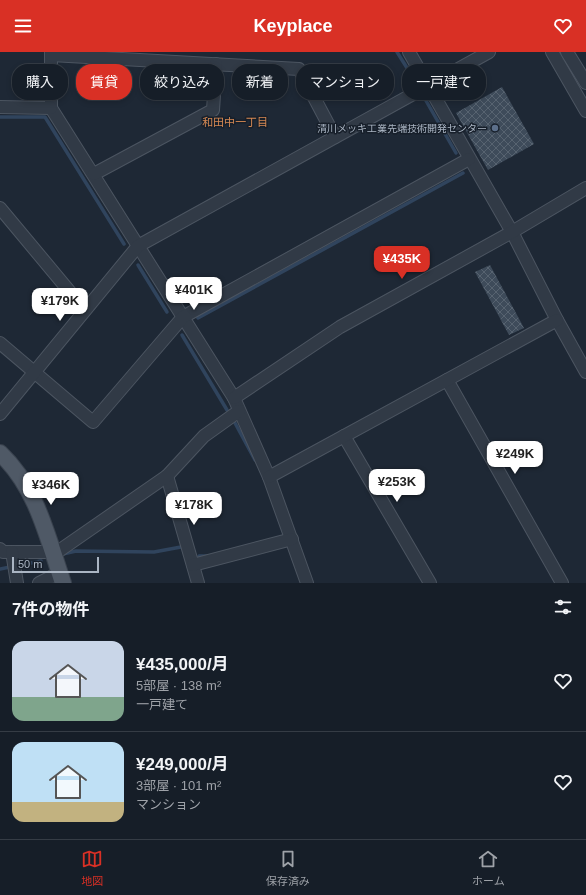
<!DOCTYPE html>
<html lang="ja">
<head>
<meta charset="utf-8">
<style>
  body { margin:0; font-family:Arial,"Noto Sans JP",sans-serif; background:#232b34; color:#f1f3f6; height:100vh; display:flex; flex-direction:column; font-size:15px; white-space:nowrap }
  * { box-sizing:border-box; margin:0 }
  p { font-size:13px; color:#9ea2a8 }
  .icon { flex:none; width:22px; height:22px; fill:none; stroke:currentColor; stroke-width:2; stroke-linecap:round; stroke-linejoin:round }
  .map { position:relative; height:531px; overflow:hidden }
  .sheet { display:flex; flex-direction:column; background:#161e28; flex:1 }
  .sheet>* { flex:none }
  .top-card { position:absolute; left:12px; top:12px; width:562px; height:36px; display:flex; gap:8px }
  .scale { position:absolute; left:12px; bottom:10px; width:87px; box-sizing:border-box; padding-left:4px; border:2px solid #aab5c3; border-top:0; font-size:11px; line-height:14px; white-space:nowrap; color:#aab5c3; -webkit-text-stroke:3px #171f2a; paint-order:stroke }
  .price { position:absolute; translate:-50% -34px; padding:0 9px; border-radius:8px; background:#fff; color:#222; font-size:13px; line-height:26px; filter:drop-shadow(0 1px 2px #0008) }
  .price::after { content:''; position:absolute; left:50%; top:24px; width:12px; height:9px; margin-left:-6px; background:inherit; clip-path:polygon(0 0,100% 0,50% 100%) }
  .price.current { background:#d93025; color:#fff }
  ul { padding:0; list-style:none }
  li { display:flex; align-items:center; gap:12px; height:100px; padding:0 12px }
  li+li { border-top:1px solid #353c45 }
  li span { display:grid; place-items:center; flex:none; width:112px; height:80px; border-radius:12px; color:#555 }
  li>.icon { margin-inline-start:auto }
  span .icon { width:48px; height:48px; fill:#fffc; stroke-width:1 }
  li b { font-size:17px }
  h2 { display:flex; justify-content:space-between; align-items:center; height:48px; padding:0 12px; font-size:17px }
  .tag { padding:0 14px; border-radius:16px; background:#161e28; box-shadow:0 2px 6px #0003,0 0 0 1px #353c45; font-size:14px; line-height:36px }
  .tag.current { background:#d93025; color:#fff }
  header { display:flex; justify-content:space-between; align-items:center; height:52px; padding:0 12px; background:#d93025; color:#fff; font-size:18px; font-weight:800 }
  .dock { display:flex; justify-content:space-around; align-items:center; height:56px; border-top:1px solid #353c45; background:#161e28; font-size:11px; color:#9ea2a8 }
  .dock a { display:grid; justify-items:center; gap:2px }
  .dock .current { color:#d93025 }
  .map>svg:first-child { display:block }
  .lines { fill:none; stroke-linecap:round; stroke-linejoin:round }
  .stream { stroke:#30445d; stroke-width:3.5 }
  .building { fill:url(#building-cross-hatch) }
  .minor-casing { stroke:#4c5561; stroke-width:14 }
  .major-casing { stroke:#3a434f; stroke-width:18 }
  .minor { stroke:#313a46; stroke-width:12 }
  .major { stroke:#4f5966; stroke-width:16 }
  .service-dot { fill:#5c6f8a; stroke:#171f2a; stroke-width:1.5 }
  .labels { text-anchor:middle; stroke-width:3; stroke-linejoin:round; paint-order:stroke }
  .poi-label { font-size:10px; fill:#aab5c3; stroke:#171f2a; text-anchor:end }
  .neighbourhood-label { font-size:11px; fill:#d68953; stroke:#171f2a }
</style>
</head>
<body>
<header><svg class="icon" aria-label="menu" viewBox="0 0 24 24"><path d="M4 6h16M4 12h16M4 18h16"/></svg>Keyplace<svg class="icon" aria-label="heart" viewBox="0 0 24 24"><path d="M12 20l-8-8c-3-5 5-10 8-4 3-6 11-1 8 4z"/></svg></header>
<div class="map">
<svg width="586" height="531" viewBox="0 0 586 531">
  <defs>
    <pattern id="building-cross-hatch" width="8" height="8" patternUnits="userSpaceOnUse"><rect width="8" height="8" fill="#3e4b5a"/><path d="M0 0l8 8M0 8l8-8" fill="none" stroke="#576370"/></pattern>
  </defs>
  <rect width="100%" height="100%" fill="#1e2835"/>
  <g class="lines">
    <g class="stream">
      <polyline points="397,0 414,27"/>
      <polyline points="425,47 456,101"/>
      <polyline points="0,65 45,65 124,192"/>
      <polyline points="138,213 167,260"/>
      <polyline points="198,266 463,121"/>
      <polyline points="182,283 227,358"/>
      <polyline points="235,371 255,408"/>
      <polyline points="63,502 76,499 154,500 181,495"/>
      <polyline points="199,504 208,504"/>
      <polyline points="21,513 41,509"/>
      <polyline points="0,517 10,515"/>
    </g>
  </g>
  <g class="building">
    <polygon points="502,35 534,92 488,118 456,61"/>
    <polygon points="490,213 524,276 509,283 475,220"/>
  </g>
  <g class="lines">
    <defs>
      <g id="minor">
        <polyline points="51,0 51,56 234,346 269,425 307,531"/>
        <polyline points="409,0 512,180 557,268 586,320"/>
        <polyline points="552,0 586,59"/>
        <polyline points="567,0 586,31"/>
        <polyline points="51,3 299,17 335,85"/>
        <polyline points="0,55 51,56"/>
        <polyline points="94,122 213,58 216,12"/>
        <polyline points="0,156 85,258"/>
        <polyline points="0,291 93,370 183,265 469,107"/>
        <polyline points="447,328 562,531"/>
        <polyline points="234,346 340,275 512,180 586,136"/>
        <polyline points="0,362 138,194 489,0"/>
        <polyline points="344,384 430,531"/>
        <polyline points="167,424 198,531"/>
        <polyline points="269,425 557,268"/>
        <polyline points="0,497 3,500 52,500"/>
        <polyline points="12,500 17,531"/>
        <polyline points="53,503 167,424 204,384 239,359"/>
        <polyline points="193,513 292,487"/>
        <polyline points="39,531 59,521"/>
      </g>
      <path id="major" d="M0,401c37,35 47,83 63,130"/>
    </defs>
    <use href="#minor" class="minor-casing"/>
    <use href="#major" class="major-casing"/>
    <use href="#minor" class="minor"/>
    <use href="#major" class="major"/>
  </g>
  <circle class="service-dot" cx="495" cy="76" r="4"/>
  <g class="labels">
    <g class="poi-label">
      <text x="487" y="80">清川メッキ工業先端技術開発センター</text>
    </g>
    <g class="neighbourhood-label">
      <text x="235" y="74">和田中一丁目</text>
    </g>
  </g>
</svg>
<div class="scale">50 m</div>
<b class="price current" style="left:402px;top:228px">¥435K</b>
<b class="price" style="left:194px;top:259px">¥401K</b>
<b class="price" style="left:60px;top:270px">¥179K</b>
<b class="price" style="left:515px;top:423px">¥249K</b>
<b class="price" style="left:397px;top:451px">¥253K</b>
<b class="price" style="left:51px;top:454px">¥346K</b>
<b class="price" style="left:194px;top:474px">¥178K</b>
<div class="top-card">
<a class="tag">購入</a>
<a class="tag current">賃貸</a>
<a class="tag">絞り込み</a>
<a class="tag">新着</a>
<a class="tag">マンション</a>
<a class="tag">一戸建て</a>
</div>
</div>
<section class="sheet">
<h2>7件の物件<svg class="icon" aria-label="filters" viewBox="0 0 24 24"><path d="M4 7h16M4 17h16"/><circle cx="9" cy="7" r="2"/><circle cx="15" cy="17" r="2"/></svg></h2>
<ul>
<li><span style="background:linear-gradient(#c9d6e8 70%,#7fa58c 0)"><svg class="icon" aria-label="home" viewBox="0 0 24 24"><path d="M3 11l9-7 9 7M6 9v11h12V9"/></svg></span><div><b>¥435,000/月</b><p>5部屋 · 138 m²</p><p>一戸建て</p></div><svg class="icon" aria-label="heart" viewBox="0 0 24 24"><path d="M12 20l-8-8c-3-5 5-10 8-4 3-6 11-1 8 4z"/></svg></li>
<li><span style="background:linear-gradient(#bfe0f5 75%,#c2b280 0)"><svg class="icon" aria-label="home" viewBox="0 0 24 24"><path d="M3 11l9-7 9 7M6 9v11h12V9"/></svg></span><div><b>¥249,000/月</b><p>3部屋 · 101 m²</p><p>マンション</p></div><svg class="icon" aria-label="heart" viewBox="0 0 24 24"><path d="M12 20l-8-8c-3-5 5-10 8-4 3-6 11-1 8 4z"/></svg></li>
</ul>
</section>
<nav class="dock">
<a class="current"><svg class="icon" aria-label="map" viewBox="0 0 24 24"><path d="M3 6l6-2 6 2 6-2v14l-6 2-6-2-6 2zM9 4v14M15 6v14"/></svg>地図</a>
<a><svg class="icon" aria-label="saved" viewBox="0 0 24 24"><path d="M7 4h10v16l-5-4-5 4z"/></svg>保存済み</a>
<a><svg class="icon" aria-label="home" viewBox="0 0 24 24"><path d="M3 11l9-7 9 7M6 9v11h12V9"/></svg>ホーム</a>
</nav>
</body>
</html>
